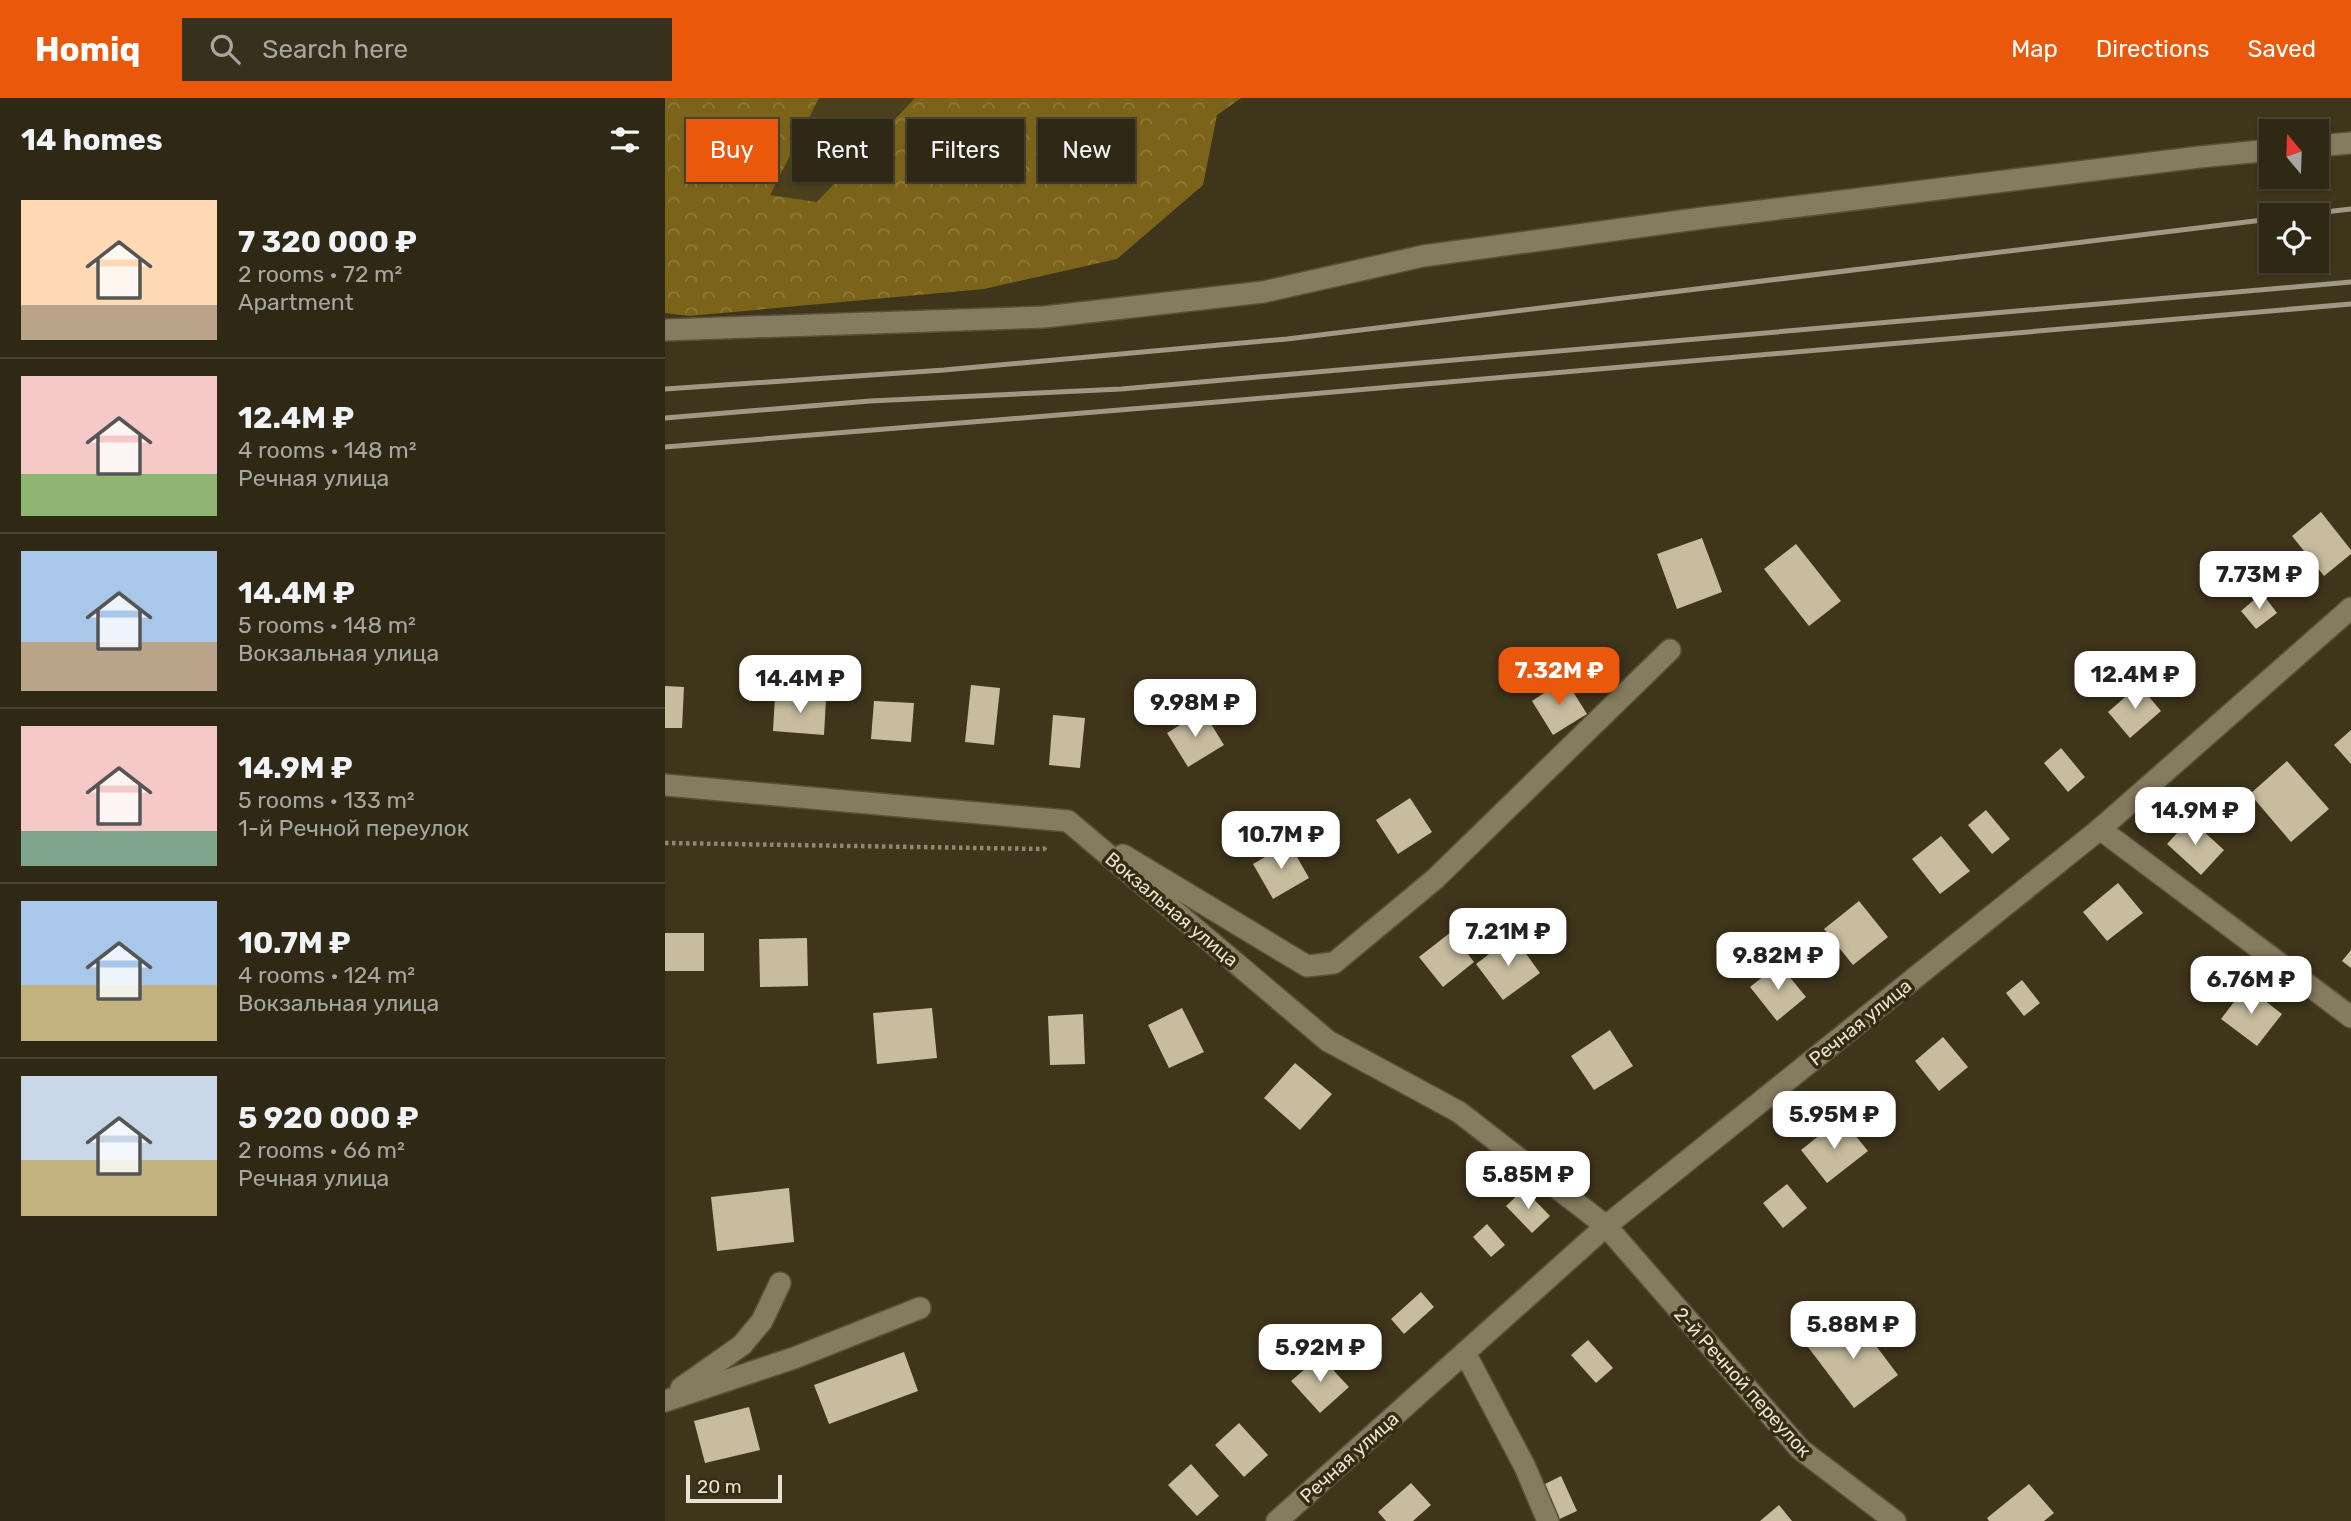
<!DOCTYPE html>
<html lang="en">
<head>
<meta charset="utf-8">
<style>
  body { margin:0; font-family:Rubik,sans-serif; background:#37301d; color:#f1f3f6; height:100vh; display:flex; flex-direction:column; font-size:26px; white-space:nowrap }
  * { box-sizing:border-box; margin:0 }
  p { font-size:23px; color:#a7a6a0 }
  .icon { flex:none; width:38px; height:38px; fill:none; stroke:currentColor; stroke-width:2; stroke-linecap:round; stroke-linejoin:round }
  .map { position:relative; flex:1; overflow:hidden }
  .details { display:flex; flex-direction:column; background:#2f2814; width:665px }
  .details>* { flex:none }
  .top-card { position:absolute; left:21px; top:21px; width:665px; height:63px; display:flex; gap:14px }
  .needle { width:46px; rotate:341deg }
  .buttons { position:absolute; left:1594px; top:21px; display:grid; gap:14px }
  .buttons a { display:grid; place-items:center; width:70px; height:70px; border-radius:0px; background:#2f2814; box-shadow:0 2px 5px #0004,0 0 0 2px #4a4434; font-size:35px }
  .scale { position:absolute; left:21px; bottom:18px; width:96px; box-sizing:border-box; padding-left:7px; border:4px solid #e8e3d3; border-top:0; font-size:19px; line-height:24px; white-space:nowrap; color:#e8e3d3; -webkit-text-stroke:5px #342b11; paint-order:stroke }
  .price { position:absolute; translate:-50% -60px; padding:0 16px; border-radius:14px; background:#fff; color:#222; font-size:23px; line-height:46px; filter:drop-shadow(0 2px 4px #0008) }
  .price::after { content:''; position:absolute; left:50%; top:42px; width:21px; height:16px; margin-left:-10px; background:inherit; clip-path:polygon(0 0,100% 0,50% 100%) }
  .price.current { background:#ea580c; color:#fff }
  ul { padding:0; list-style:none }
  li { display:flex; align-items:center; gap:21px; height:175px; padding:0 21px }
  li+li { border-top:2px solid #4a4434 }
  li span { display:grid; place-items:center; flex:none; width:196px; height:140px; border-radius:0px; color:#555 }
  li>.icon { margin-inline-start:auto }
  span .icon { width:84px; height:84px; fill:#fffc; stroke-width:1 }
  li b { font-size:30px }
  h2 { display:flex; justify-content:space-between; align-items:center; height:84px; padding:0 21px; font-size:30px }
  .tag { padding:0 24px; border-radius:0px; background:#2f2814; box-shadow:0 2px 5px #0004,0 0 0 2px #4a4434; font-size:24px; line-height:63px }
  .tag.current { background:#ea580c; color:#fff }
  header { display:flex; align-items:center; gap:42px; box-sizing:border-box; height:98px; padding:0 35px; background:#ea580c; color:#fff }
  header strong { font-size:33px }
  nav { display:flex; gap:38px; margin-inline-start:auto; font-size:24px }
  .search { width:490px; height:63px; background:#37301d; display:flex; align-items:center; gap:18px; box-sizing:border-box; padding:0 24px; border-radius:0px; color:#a7a6a0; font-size:26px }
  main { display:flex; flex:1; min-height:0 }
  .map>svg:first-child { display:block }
  .built { fill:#4b3f1d }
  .forest { fill:url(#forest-crowns) }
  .building { fill:#c7bc9e }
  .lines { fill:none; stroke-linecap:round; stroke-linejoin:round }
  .minor-casing { stroke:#585039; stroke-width:24 }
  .path { stroke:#8f8772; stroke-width:4.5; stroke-dasharray:3.5 3.5; stroke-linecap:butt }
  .minor { stroke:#857b5e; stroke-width:21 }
  .rail { stroke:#a09884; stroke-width:5 }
  .labels { text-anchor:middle; stroke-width:7; stroke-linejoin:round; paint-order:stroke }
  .street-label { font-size:19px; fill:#e8e3d3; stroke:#342b11 }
</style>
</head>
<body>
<header>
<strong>Homiq</strong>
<div class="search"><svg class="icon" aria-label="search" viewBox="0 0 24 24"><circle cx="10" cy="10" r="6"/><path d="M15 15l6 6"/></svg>Search here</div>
<nav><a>Map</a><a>Directions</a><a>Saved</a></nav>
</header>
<main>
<section class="details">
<h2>14 homes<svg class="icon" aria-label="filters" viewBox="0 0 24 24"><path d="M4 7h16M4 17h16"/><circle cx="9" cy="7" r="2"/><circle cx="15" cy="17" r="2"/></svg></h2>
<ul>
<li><span style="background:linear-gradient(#ffd9b3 75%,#b9a48a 0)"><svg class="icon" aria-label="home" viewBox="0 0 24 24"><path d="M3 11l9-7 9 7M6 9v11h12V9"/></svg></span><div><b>7 320 000 ₽</b><p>2 rooms · 72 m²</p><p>Apartment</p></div></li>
<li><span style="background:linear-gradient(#f6c9c9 70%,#8fb573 0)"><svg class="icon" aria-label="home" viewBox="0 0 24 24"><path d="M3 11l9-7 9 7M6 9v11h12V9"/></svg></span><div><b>12.4M ₽</b><p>4 rooms · 148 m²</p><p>Речная улица</p></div></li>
<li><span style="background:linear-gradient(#a9c7e8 65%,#b9a48a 0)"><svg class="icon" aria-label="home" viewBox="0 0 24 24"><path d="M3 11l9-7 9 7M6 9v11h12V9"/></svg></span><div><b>14.4M ₽</b><p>5 rooms · 148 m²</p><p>Вокзальная улица</p></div></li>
<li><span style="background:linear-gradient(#f6c9c9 75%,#7fa58c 0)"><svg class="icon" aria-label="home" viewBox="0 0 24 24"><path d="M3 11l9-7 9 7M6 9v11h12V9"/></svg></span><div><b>14.9M ₽</b><p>5 rooms · 133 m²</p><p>1-й Речной переулок</p></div></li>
<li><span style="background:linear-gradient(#a9c7e8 60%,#c2b280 0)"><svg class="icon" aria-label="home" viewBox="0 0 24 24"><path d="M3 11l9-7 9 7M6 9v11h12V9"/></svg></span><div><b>10.7M ₽</b><p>4 rooms · 124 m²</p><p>Вокзальная улица</p></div></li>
<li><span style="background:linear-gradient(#c9d6e8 60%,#c2b280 0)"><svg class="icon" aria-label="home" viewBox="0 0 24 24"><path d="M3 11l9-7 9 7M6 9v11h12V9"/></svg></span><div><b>5 920 000 ₽</b><p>2 rooms · 66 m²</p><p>Речная улица</p></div></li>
</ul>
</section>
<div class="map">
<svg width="1686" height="1423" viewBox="0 0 1686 1423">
  <defs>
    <pattern id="forest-crowns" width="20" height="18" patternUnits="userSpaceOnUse" patternTransform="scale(1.75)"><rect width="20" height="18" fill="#7b641a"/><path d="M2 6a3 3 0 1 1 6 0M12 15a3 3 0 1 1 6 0" fill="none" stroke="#8e7a3a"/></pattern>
  </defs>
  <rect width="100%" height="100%" fill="#3f351b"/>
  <polygon class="built" points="0,0 347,0 213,195 0,145"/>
  <polygon class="forest" points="0,0 154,0 105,97 152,104 250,0 576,0 552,17 538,87 452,161 319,191 24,218 0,215"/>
  <g class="building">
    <polygon points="1656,414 1686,452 1686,456 1659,478 1627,438"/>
    <polygon points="1037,440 1057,494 1012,511 992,456"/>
    <polygon points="1131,446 1176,503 1144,528 1099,471"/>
    <polygon points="1597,495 1612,515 1591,531 1576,513"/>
    <polygon points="900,581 922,616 888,637 867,603"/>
    <polygon points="306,587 335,590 329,647 300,644"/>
    <polygon points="1474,587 1496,613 1465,640 1443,614"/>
    <polygon points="0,588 19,589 17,630 0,630"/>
    <polygon points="110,598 161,601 159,637 108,633"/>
    <polygon points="209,603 249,605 246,644 206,641"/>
    <polygon points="538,613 559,647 523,669 502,635"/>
    <polygon points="388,617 420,620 415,670 384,667"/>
    <polygon points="1686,632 1686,666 1669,647"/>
    <polygon points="1396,650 1420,679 1403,694 1379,665"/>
    <polygon points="1622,663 1664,711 1626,744 1585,696"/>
    <polygon points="745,700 767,734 733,756 711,722"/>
    <polygon points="1321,712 1345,741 1327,756 1303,727"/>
    <polygon points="1525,721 1559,752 1536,777 1502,746"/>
    <polygon points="1276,738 1305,773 1275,796 1247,761"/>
    <polygon points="624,745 644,780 608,801 588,766"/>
    <polygon points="1453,785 1478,815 1442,843 1418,814"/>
    <polygon points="1194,803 1223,839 1188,867 1159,831"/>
    <polygon points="786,834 809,864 778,889 754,859"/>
    <rect x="0" y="835" width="39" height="38"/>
    <polygon points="848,838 875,875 838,902 811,866"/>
    <polygon points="142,840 143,888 95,889 94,841"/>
    <polygon points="1686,852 1686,870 1677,863"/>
    <polygon points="1114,866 1141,899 1112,923 1085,889"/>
    <polygon points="1357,882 1375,905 1359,918 1341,895"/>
    <polygon points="1581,888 1617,916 1592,948 1556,921"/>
    <polygon points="267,910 272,960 212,966 208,915"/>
    <polygon points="517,910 539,954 504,970 483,927"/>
    <polygon points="418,916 420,966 385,967 383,918"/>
    <polygon points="945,932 968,968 929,992 906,958"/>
    <polygon points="1278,939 1303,969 1274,993 1250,963"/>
    <polygon points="630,965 667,996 635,1032 599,1000"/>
    <polygon points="1176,1020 1203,1053 1162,1085 1136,1052"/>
    <polygon points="1122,1086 1142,1110 1118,1130 1098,1105"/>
    <polygon points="124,1090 129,1144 52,1153 46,1099"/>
    <polygon points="859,1091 885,1118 867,1135 841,1108"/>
    <polygon points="822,1126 840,1147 826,1159 808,1139"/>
    <polygon points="756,1194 769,1209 739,1236 726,1221"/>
    <polygon points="1187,1216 1233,1277 1189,1310 1143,1249"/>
    <polygon points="923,1242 948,1270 931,1285 906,1257"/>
    <polygon points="239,1254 253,1293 164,1326 149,1287"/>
    <polygon points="655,1258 684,1289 655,1315 626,1283"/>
    <polygon points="84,1309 95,1352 40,1365 29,1323"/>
    <polygon points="574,1325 603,1357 579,1379 550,1347"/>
    <polygon points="526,1366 554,1398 532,1418 503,1387"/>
    <polygon points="896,1378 912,1413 890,1423 874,1389"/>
    <polygon points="746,1385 766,1407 748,1423 721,1423 713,1414"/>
    <polygon points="1364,1386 1389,1415 1379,1423 1324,1423 1322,1420"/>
    <polygon points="1114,1407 1127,1423 1095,1423"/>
  </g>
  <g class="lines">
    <defs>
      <g id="minor">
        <polyline points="1652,48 1686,45"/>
        <polyline points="0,232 379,219 598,194 758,158 1038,120 1535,59 1606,52"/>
        <polyline points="0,687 403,723 663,943 794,1014 941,1128 1135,1351 1230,1423"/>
        <polyline points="1435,731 1686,919"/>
        <polyline points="458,757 642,868 669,865 770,781 1005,552"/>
        <polyline points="800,1255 860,1369 883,1423"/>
        <polyline points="16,1290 77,1247 97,1223 115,1185"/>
        <polyline points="0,1303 129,1260 255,1210"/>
        <polyline points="612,1423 941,1128 1435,731 1686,510"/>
      </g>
    </defs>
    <use href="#minor" class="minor-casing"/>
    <polyline class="path" points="0,745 379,751 382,747"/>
    <use href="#minor" class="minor"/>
    <g class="rail">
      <polyline points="1633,117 1686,111"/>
      <polyline points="0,291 279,272 622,241 1606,121"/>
      <polyline points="0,320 205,303 456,291 1686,184"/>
      <polyline points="0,349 552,304 1686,206"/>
    </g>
  </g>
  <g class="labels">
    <g class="street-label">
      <text transform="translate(507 811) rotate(40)" y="7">Вокзальная улица</text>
      <text transform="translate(1195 924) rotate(-39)" y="7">Речная улица</text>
      <text transform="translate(1078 1284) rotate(48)" y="7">2-й Речной переулок</text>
      <text transform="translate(684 1359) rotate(-42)" y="7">Речная улица</text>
    </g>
  </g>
</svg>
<div class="buttons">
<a><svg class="needle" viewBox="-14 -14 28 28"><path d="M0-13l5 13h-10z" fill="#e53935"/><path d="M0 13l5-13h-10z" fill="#a7a6a0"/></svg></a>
<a><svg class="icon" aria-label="locate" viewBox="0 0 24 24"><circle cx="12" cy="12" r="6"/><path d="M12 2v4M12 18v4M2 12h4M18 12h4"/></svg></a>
</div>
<div class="scale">20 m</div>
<b class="price" style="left:1594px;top:513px">7.73M ₽</b>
<b class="price current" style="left:894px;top:609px">7.32M ₽</b>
<b class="price" style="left:1470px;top:613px">12.4M ₽</b>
<b class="price" style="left:135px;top:617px">14.4M ₽</b>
<b class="price" style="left:530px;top:641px">9.98M ₽</b>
<b class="price" style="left:1530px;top:749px">14.9M ₽</b>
<b class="price" style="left:616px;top:773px">10.7M ₽</b>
<b class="price" style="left:843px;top:870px">7.21M ₽</b>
<b class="price" style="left:1113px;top:894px">9.82M ₽</b>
<b class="price" style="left:1586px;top:918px">6.76M ₽</b>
<b class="price" style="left:1169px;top:1053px">5.95M ₽</b>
<b class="price" style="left:863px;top:1113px">5.85M ₽</b>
<b class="price" style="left:1188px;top:1263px">5.88M ₽</b>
<b class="price" style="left:655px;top:1286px">5.92M ₽</b>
<div class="top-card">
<a class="tag current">Buy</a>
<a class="tag">Rent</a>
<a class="tag">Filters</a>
<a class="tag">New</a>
</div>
</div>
</main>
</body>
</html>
